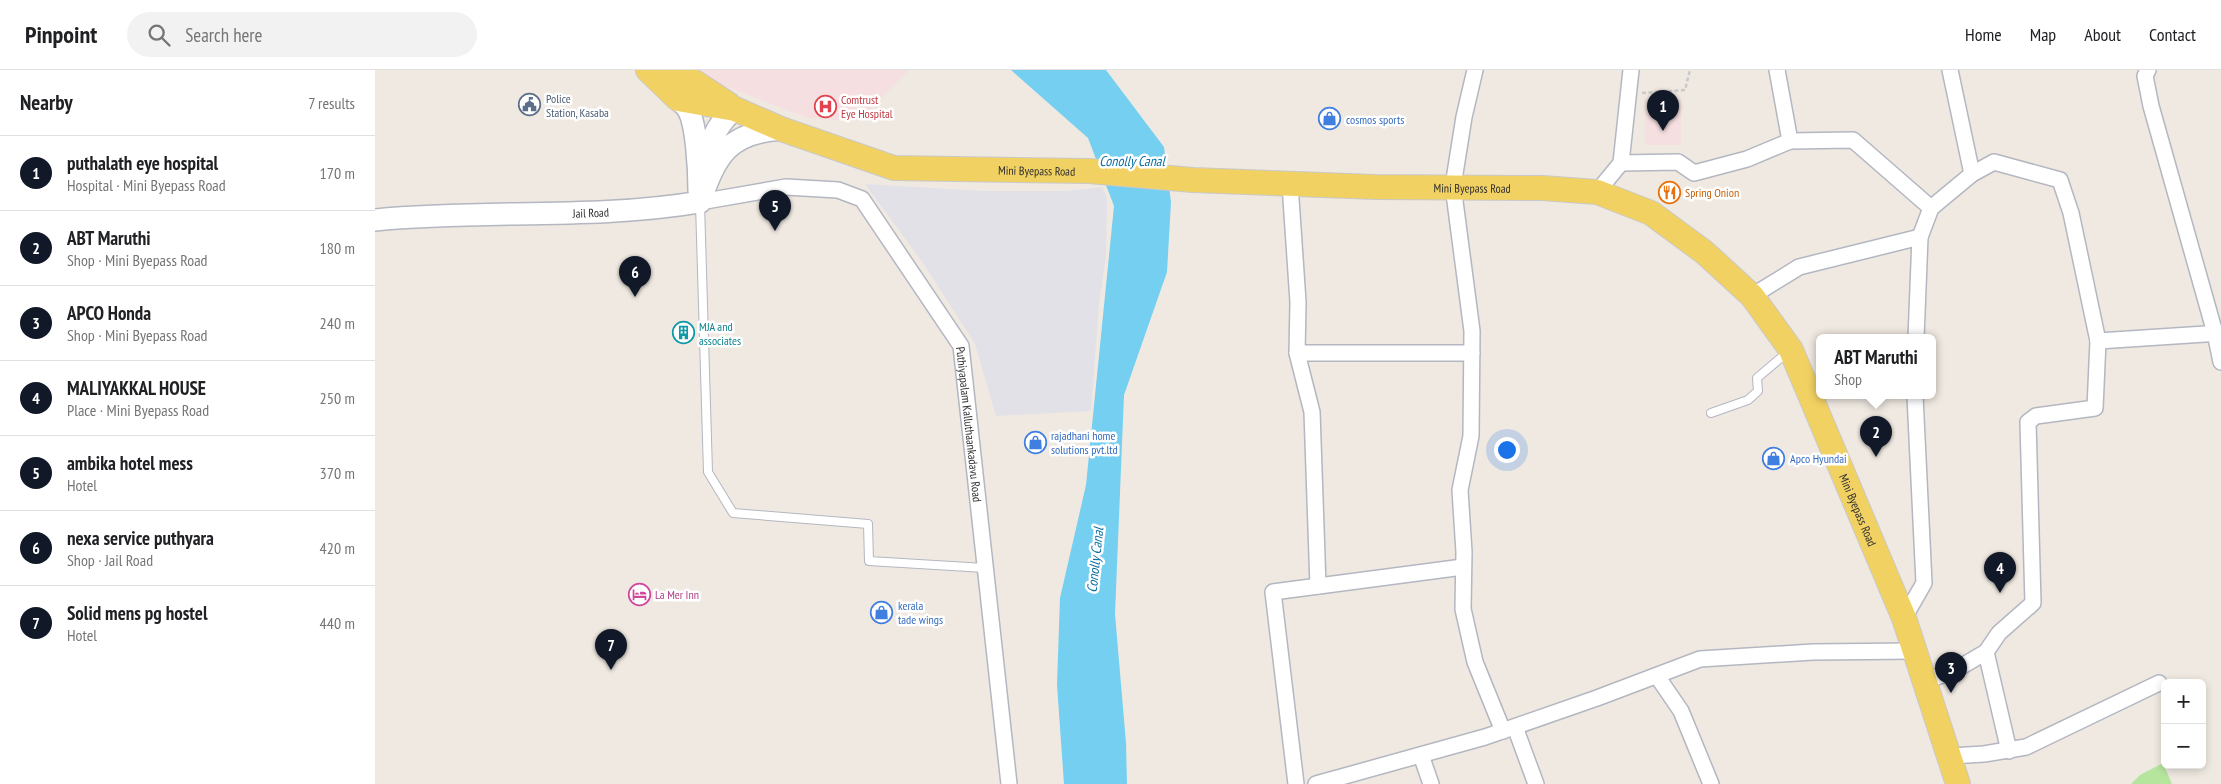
<!DOCTYPE html>
<html lang="en">
<head>
<meta charset="utf-8">
<style>
	:root { --surface:#fff; --page:#f2f2f2; --text:#202124; --muted:#757577; --line:#e0e0e0; --accent:#111827 }
	body { margin:0; font-family:"PT Sans Narrow",sans-serif; background:var(--page); color:var(--text) }
	.controls { position:absolute; right:15px; bottom:15px; display:grid; overflow:hidden; border-radius:8px; box-shadow:0 2px 8px #0003 }
	.controls button { width:45px; height:45px; display:grid; place-items:center; padding:0; border:0; border-bottom:1px solid var(--line); background:var(--surface); color:var(--text); font:25px sans-serif }
	.you { position:absolute; left:1131px; top:379px; width:18px; height:18px; margin:-12px; border:4px solid #fff; border-radius:50%; background:#1a73e8; box-shadow:0 0 0 8px #1a73e833 }
	.badge { display:grid; place-items:center; width:32px; height:32px; border-radius:50%; background:var(--accent); color:#fff; font-size:16px; font-weight:700 }
	.pin { position:absolute; translate:-50% -41px; filter:drop-shadow(0 1px 2px #0008) }
	.pin::after { content:''; position:absolute; top:26px; width:18px; height:15px; background:inherit; clip-path:polygon(0 0,100% 0,50% 100%) }
	.popup { position:absolute; left:1441px; top:264px; width:120px; height:65px; box-sizing:border-box; display:grid; place-content:center; border-radius:8px; background:var(--surface); filter:drop-shadow(0 1px 4px #0005); font-size:16px; white-space:nowrap; color:var(--muted) }
	.popup b { font-size:19px; color:var(--text) }
	.popup::after { content:''; position:absolute; left:50%; top:100%; margin-left:-10px; border:10px solid transparent; border-top-color:var(--surface) }
	.list { margin:0; padding:0; list-style:none }
	h2 { display:flex; justify-content:space-between; align-items:center; height:65px; margin:0; padding:0 20px; font-size:21px }
	h2 small { font-size:16px; font-weight:400; color:var(--muted) }
	.list li { display:grid; grid-template-columns:32px 1fr auto; gap:15px; align-items:center; box-sizing:border-box; height:75px; padding:0 20px; border-top:1px solid var(--line) }
	.list b { display:block; font-size:19px; white-space:nowrap }
	.list p { margin:0; font-size:16px; white-space:nowrap; color:var(--muted) }
	.list em { font-size:16px; font-style:normal; color:var(--muted) }
	.icon { flex:none; width:28px; height:28px; fill:none; stroke:currentColor; stroke-width:2; stroke-linecap:round; stroke-linejoin:round }
	.map { position:relative; flex:none; width:1846px; height:714px; overflow:hidden }
	header { display:flex; align-items:center; gap:30px; box-sizing:border-box; height:70px; padding:0 25px; background:var(--surface); border-bottom:1px solid var(--line) }
	header strong { font-size:24px }
	nav { display:flex; gap:28px; margin-inline-start:auto; font-size:18px }
	.search { width:350px; height:45px; background:var(--page); display:flex; align-items:center; gap:12px; box-sizing:border-box; padding:0 18px; border-radius:28px; color:var(--muted); font-size:19px }
	main { display:flex }
	aside { flex:1; background:var(--surface) }
	.map>svg:first-child { display:block }
</style>
</head>
<body>
<header>
<strong>Pinpoint</strong>
<div class="search"><svg class="icon" aria-label="search" viewBox="0 0 24 24"><circle cx="10" cy="10" r="6"/><path d="M15 15l6 6"/></svg>Search here</div>
<nav><a>Home</a><a>Map</a><a>About</a><a>Contact</a></nav>
</header>
<main>
<aside>
<h2>Nearby<small>7 results</small></h2>
<ul class="list">
<li><span class="badge">1</span><div><b>puthalath eye hospital</b><p>Hospital · Mini Byepass Road</p></div><em>170 m</em></li>
<li><span class="badge">2</span><div><b>ABT Maruthi</b><p>Shop · Mini Byepass Road</p></div><em>180 m</em></li>
<li><span class="badge">3</span><div><b>APCO Honda</b><p>Shop · Mini Byepass Road</p></div><em>240 m</em></li>
<li><span class="badge">4</span><div><b>MALIYAKKAL HOUSE</b><p>Place · Mini Byepass Road</p></div><em>250 m</em></li>
<li><span class="badge">5</span><div><b>ambika hotel mess</b><p>Hotel</p></div><em>370 m</em></li>
<li><span class="badge">6</span><div><b>nexa service puthyara</b><p>Shop · Jail Road</p></div><em>420 m</em></li>
<li><span class="badge">7</span><div><b>Solid mens pg hostel</b><p>Hotel</p></div><em>440 m</em></li>
</ul>
</aside>
<div class="map">
<svg width="1846" height="714" viewBox="0 0 1846 714">
	<rect width="100%" height="100%" fill="#efe9e1"/>
	<path fill="#e3e1e8" d="M490 114 608 121H689L727 117 732 127 731 187 724 233 716 341 621 346 600 274 548 193Z"/>
	<g fill="#f5dfe0">
		<path d="M320 0H534L484 51 433 48 324 6Z"/>
		<rect x="1270" y="29" width="36" height="46"/>
	</g>
	<path fill="#b6e59e" d="M1788 693 1797 714H1756L1765 705Z"/>
	<path fill="#75cff0" d="M636 0H731L789 77 796 132 792 202 749 325 740 544 751 673 752 714H689L682 615 685 528 711 415 739 136 713 68Z"/>
	<g fill="none" stroke-linecap="round" stroke-linejoin="round">
		<defs>
			<g id="lane">
				<path d="M325 134 333 402 358 443 493 454 494 491 610 498"/>
				<path d="M1336 343 1373 330 1383 321 1382 308 1414 281"/>
			</g>
			<g id="street">
				<path d="M1100 0 1089 47 1078 116 1097 261 1096 366 1085 420 1089 482 1088 539 1100 592 1128 661"/>
				<path d="M1402 0 1415 71"/>
				<path d="M1575 0 1597 104"/>
				<path d="M1773 0 1770 6 1776 36 1840 263 1846 292"/>
				<path d="M1246 93 1303 92 1319 103 1372 89 1415 71 1478 70 1556 138"/>
				<path d="M915 114 923 232 922 283 937 342 943 516"/>
				<path d="M1222 122 1246 93 1256 0"/>
				<path id="s1" d="M325 132 411 117 463 120 487 129 586 276 634 714"/>
				<path d="M1545 167 1556 138 1597 104 1619 92 1685 110 1696 143 1723 271 1846 263"/>
				<path d="M1377 226 1424 197 1545 167 1541 268"/>
				<path d="M922 283H1097"/>
				<path d="M1529 548 1549 513 1540 326"/>
				<path d="M1611 582 1634 681"/>
				<path d="M1282 606 1306 641 1336 714"/>
				<path d="M1549 611 1577 602 1611 582 1624 563 1658 533 1653 352 1661 346 1720 338 1723 271"/>
				<path d="M1140 657 1161 714"/>
				<path d="M1046 685 1056 714"/>
				<path d="M1576 686 1609 684 1651 677 1784 613"/>
				<path d="M921 714 898 522 1088 497"/>
				<path d="M941 714 1110 667 1222 628 1325 589 1438 582 1540 581"/>
			</g>
			<g id="secondary">
				<path d="M303 29C306 32 310 35 312 38 322 52 324 103 324 121"/>
				<path d="M329 102C334 75 339 56 360 39"/>
				<path d="M325 132C341 85 353 63 406 59"/>
				<path id="s2" d="M0 150C108 139 217 150 325 132"/>
			</g>
			<g id="primary">
				<path id="s3" d="M273 0 303 29 360 39 406 59 519 98 714 101 818 110 1000 117 1167 118 1222 122 1276 143 1329 182 1377 226 1416 280 1529 548 1583 714"/>
				<path d="M301 0 353 34"/>
			</g>
		</defs>
		<use href="#lane" stroke="#b4b7c1" stroke-width="10"/>
		<use href="#street" stroke="#b4b7c1" stroke-width="18"/>
		<use href="#secondary" stroke="#b4b7c1" stroke-width="24"/>
		<use href="#primary" stroke="#c9c9c9" stroke-width="26"/>
		<path stroke="#c9c9c9" stroke-width="2.5" stroke-dasharray="4 2.5" stroke-linecap="butt" d="M1267 23 1310 20 1315 0"/>
		<use href="#lane" stroke="#fff" stroke-width="8"/>
		<use href="#street" stroke="#fff" stroke-width="15"/>
		<use href="#secondary" stroke="#fff" stroke-width="21"/>
		<use href="#primary" stroke="#f2d163" stroke-width="24"/>
	</g>
	<defs>
		<symbol id="civic-ring" viewBox="-11 -11 22 22"><circle r="9.5" fill="#fff" stroke="#5c6f8a" stroke-width="1.5"/><path d="M-.6-6.5H3V-4.5H.6V-3L4-1V1h2V6H-6V1h2V-1L-.6-3ZM-1.2 2.5V6h2.4V2.5Z" fill="#5c6f8a"/></symbol>
		<symbol id="hospital-ring" viewBox="-11 -11 22 22"><circle r="9.5" fill="#fff" stroke="#e0444e" stroke-width="1.5"/><path d="M-5-5h3v3.5h4V-5h3V5h-3V1.5h-4V5h-3Z" fill="#e0444e"/></symbol>
		<symbol id="shop-ring" viewBox="-11 -11 22 22"><circle r="9.5" fill="#fff" stroke="#3f7fe0" stroke-width="1.5"/><path d="M-5-2.5h2.3a2.7 3.5 0 0 1 5.4 0H5L5.5 6h-11ZM-1.5-2.5h3a1.5 2.3 0 0 0-3 0Z" fill="#3f7fe0"/></symbol>
		<symbol id="restaurant-ring" viewBox="-11 -11 22 22"><circle r="9.5" fill="#fff" stroke="#e8710a" stroke-width="1.5"/><path d="M-5-6h1v4h1v-4h1v4h1v-4h1v5L-1.5 .5V6h-2V.5L-5-1ZM5-6V6H3V1.5H1.5Q1.5-4 5-6Z" fill="#e8710a"/></symbol>
		<symbol id="building-ring" viewBox="-11 -11 22 22"><circle r="9.5" fill="#fff" stroke="#0f9aa8" stroke-width="1.5"/><path d="M-4-6H4V6H1V3H-1V6H-4ZM-2.5-4.3h1.7v1.8h-1.7ZM.8-4.3h1.7v1.8H.8ZM-2.5-1h1.7V.8h-1.7ZM.8-1h1.7V.8H.8Z" fill="#0f9aa8"/></symbol>
		<symbol id="hotel-ring" viewBox="-11 -11 22 22"><circle r="9.5" fill="#fff" stroke="#d1479c" stroke-width="1.5"/><path d="M-6-4.5h1.5V1H6V5H4.5V3h-9V5H-6ZM-4 0a1.8 1.8 0 1 1 3.6 0ZM.5 0V-2.5h3Q6-2.5 6 0Z" fill="#d1479c"/></symbol>
	</defs>
	<g fill-rule="evenodd">
		<use href="#civic-ring" x="142" y="22" width="25" height="25"/>
		<use href="#hospital-ring" x="438" y="24" width="25" height="25"/>
		<use href="#shop-ring" x="942" y="36" width="25" height="25"/>
		<use href="#restaurant-ring" x="1282" y="110" width="25" height="25"/>
		<use href="#building-ring" x="296" y="250" width="25" height="25"/>
		<use href="#shop-ring" x="648" y="360" width="25" height="25"/>
		<use href="#shop-ring" x="1386" y="376" width="25" height="25"/>
		<use href="#hotel-ring" x="252" y="512" width="25" height="25"/>
		<use href="#shop-ring" x="494" y="530" width="25" height="25"/>
	</g>
	<g text-anchor="middle" dominant-baseline="central" stroke-width="5" stroke-linejoin="round" paint-order="stroke">
		<g font-size="12" fill="#4e5e75" stroke="#fff" text-anchor="start">
			<text x="171" y="28">Police<tspan x="171" dy="14">Station, Kasaba</tspan></text>
		</g>
		<g font-size="12" fill="#be3a42" stroke="#fff" text-anchor="start">
			<text x="466" y="29">Comtrust<tspan x="466" dy="14">Eye Hospital</tspan></text>
		</g>
		<g font-size="12" fill="#366cbe" stroke="#fff" text-anchor="start">
			<text x="971" y="49">cosmos sports</text>
			<text x="676" y="365">rajadhani home<tspan x="676" dy="14">solutions pvt.ltd</tspan></text>
			<text x="1415" y="388">Apco Hyundai</text>
			<text x="523" y="535">kerala<tspan x="523" dy="14">tade wings</tspan></text>
		</g>
		<g font-size="12" fill="#2e2e2e" stroke="#fff">
			<text stroke="none"><textPath href="#s3" startOffset="412">Mini Byepass Road</textPath></text>
			<text stroke="none"><textPath href="#s3" startOffset="848">Mini Byepass Road</textPath></text>
			<text stroke="none"><textPath href="#s2" startOffset="216">Jail Road</textPath></text>
			<text stroke="none"><textPath href="#s1" startOffset="421">Puthiyapalam Kalluthaankadavu Road</textPath></text>
			<text stroke="none"><textPath href="#s3" startOffset="1402">Mini Byepass Road</textPath></text>
		</g>
		<g font-size="12" fill="#c56008" stroke="#fff" text-anchor="start">
			<text x="1310" y="122">Spring Onion</text>
		</g>
		<g font-size="12" fill="#0d838f" stroke="#fff" text-anchor="start">
			<text x="324" y="256">MJA and<tspan x="324" dy="14">associates</tspan></text>
		</g>
		<g font-size="12" fill="#b23c85" stroke="#fff" text-anchor="start">
			<text x="280" y="524">La Mer Inn</text>
		</g>
		<g font-size="14" font-style="italic" fill="#0d6fa3" stroke="#fff">
			<text x="757" y="91">Conolly Canal</text>
			<text transform="translate(720 490) rotate(-84)">Conolly Canal</text>
		</g>
	</g>
</svg>
<div class="controls">
<button>+</button>
<button>−</button>
</div>
<div class="you"></div>
<div class="pin badge" style="left:1288px;top:61px">1</div>
<div class="pin badge" style="left:1501px;top:387px">2</div>
<div class="popup"><b>ABT Maruthi</b>Shop</div>
<div class="pin badge" style="left:1576px;top:623px">3</div>
<div class="pin badge" style="left:1625px;top:523px">4</div>
<div class="pin badge" style="left:400px;top:161px">5</div>
<div class="pin badge" style="left:260px;top:227px">6</div>
<div class="pin badge" style="left:236px;top:600px">7</div>
</div>
</main>
</body>
</html>
